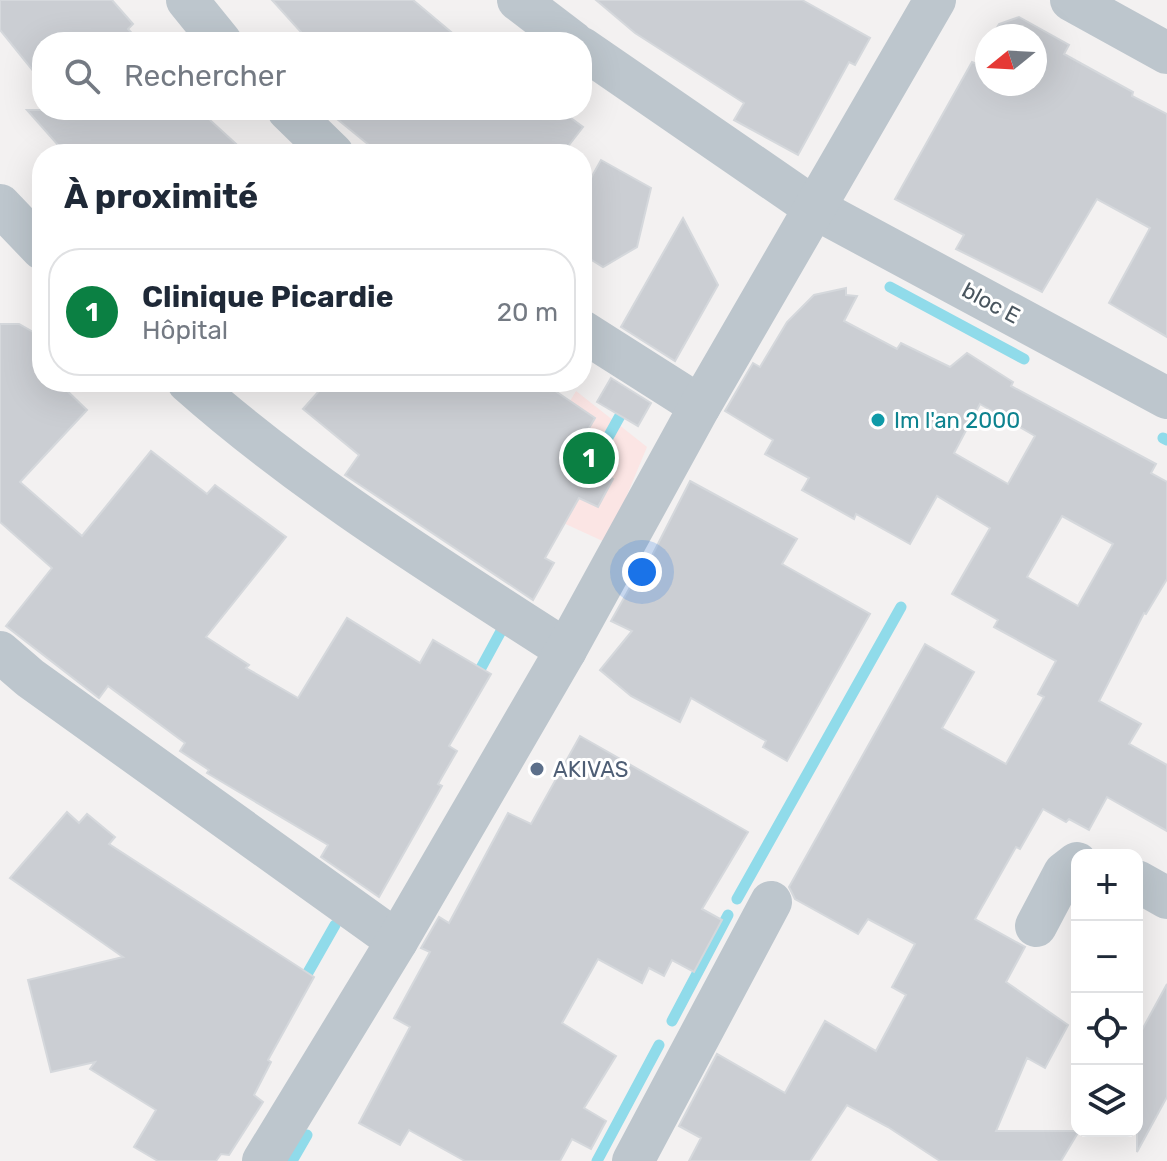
<!DOCTYPE html>
<html lang="fr">
<head>
<meta charset="utf-8">
<style>
	:root { --surface:#fff; --page:#f6f6f7; --text:#1f2937; --muted:#747a83; --line:#e0e1e3; --accent:#0b8043 }
	body { margin:0; font-family:Rubik,sans-serif; background:var(--page); color:var(--text) }
	.controls { position:absolute; right:24px; bottom:24px; display:grid; overflow:hidden; border-radius:16px; box-shadow:0 8px 32px #0002 }
	.controls button { width:72px; height:72px; display:grid; place-items:center; padding:0; border:0; border-bottom:2px solid var(--line); background:var(--surface); color:var(--text); font:40px sans-serif }
	.compass { position:absolute; left:975px; top:24px; width:72px; height:72px; border-radius:50%; background:var(--surface); box-shadow:0 8px 32px #0002; rotate:252deg }
	.you { position:absolute; left:642px; top:572px; width:28px; height:28px; margin:-20px; border:6px solid #fff; border-radius:50%; background:#1a73e8; box-shadow:0 0 0 12px #1a73e833 }
	.badge { display:grid; place-items:center; width:52px; height:52px; border-radius:50%; background:var(--accent); color:#fff; font-size:26px; font-weight:700 }
	.pin { position:absolute; translate:-50% -50%; border:4px solid #fff; box-shadow:0 2px 8px #0006 }
	.list { margin:0; padding:0; list-style:none }
	h2 { display:flex; justify-content:space-between; align-items:center; height:104px; margin:0; padding:0 32px; font-size:34px }
	h2 small { font-size:26px; font-weight:400; color:var(--muted) }
	.list li { display:grid; grid-template-columns:52px 1fr auto; gap:24px; align-items:center; box-sizing:border-box; height:128px; margin:0 16px 16px; padding:0 16px; border:2px solid var(--line); border-radius:32px }
	.list b { display:block; font-size:30px; white-space:nowrap }
	.list p { margin:0; font-size:26px; white-space:nowrap; color:var(--muted) }
	.list em { font-size:26px; font-style:normal; color:var(--muted) }
	.icon { flex:none; width:44px; height:44px; fill:none; stroke:currentColor; stroke-width:2; stroke-linecap:round; stroke-linejoin:round }
	.map { position:relative; flex:none; width:1167px; height:1161px; overflow:hidden }
	.search { position:absolute; background:var(--surface); box-shadow:0 8px 32px #0002; left:32px; top:32px; width:560px; height:88px; display:flex; align-items:center; gap:20px; box-sizing:border-box; padding:0 28px; border-radius:32px; color:var(--muted); font-size:30px }
	.panel { position:absolute; background:var(--surface); box-shadow:0 8px 32px #0002; left:32px; top:144px; width:560px; height:248px; border-radius:32px }
	.map>svg:first-child { display:block }
</style>
</head>
<body>
<div class="map">
<svg width="1167" height="1161" viewBox="0 0 1167 1161">
	<rect width="100%" height="100%" fill="#f3f1f1"/>
	<path fill="#fbe5e4" d="M576 391 647 447 607 543 548 516 529 469Z"/>
	<g fill="none" stroke-linecap="round" stroke-linejoin="round">
		<g stroke="#90dbea" stroke-width="11">
			<path d="M890 287 1024 359"/>
			<path d="M1163 438 1167 440"/>
			<path d="M591 468 626 405"/>
			<path d="M475 679 507 620"/>
			<path d="M737 899 901 607"/>
			<path d="M302 983 335 925"/>
			<path d="M672 1021 728 915"/>
			<path d="M292 1161 307 1135"/>
			<path d="M597 1161 659 1045"/>
		</g>
	</g>
	<g fill="#cbced3" stroke="#d5d8dc" stroke-width="2" fill-rule="evenodd">
		<path d="M0 0H112L133 24 128 29 140 42H42V82L0 30Z"/>
		<path d="M272 0H413L463 42H310Z"/>
		<path d="M596 0H802L870 38 855 65 849 62 798 155 734 120 744 103 635 33Z"/>
		<path d="M1019 17 1069 45 1064 54 1133 92 1132 96 1167 114V337L1109 303 1150 228 1097 199 1042 292 956 249 964 235 895 199 972 62 977 64 987 45V84H1035V36H992L999 24Z"/>
		<path d="M27 110H199L247 154H66Z"/>
		<path d="M326 110H560L583 127 562 154H380Z"/>
		<path d="M601 160 651 188 637 247 603 267 582 254V194Z"/>
		<path d="M683 218 718 285 675 361 621 327Z"/>
		<path d="M846 288V295L857 296 844 321 897 349 901 343 950 367 967 353 1013 382 1011 386 1156 464 1151 473 1167 482V579L1146 614 1144 613 1099 701 1141 724 1129 744 1167 765V831L1107 797 1089 830 1069 819 1066 822 1043 809 1020 849 1016 847 975 919 1025 947 1006 982 1068 1025 1045 1068 1027 1058 996 1131H1079L1061 1161H940L888 1127 847 1105 810 1161H689L701 1138 679 1126 717 1054 785 1093 825 1021 876 1051 906 995 892 987 915 944 868 919 858 934 795 899 789 887 925 644 974 672 942 728 1006 764 1044 697 1038 694 1056 661 994 627 998 620 952 594 990 528 937 496 910 544 856 514 854 519 802 490 809 478 765 454 773 440 725 411 753 363 760 367 787 322 814 295ZM980 404 1035 436 1008 484 954 453ZM1062 516 1113 544 1078 606 1027 577Z"/>
		<path d="M0 324H19L42 337V382H58L87 410 20 482 82 536 151 451 207 494 215 485 286 537 206 637 249 665 246 668 298 698 347 618 420 663 433 640 491 674 449 746 457 751 438 784 442 786 379 897 321 857 328 845 207 773 209 770 180 751 185 743 108 686 99 698 6 626 52 568 0 522Z"/>
		<path d="M611 378 651 403 638 426 597 402Z"/>
		<path d="M327 382H542L595 418 572 457 613 479 598 507 579 498 545 558 554 563 533 600 345 475 359 455 303 409Z"/>
		<path d="M690 481 797 539 782 564 870 614 787 761 763 747 766 741 691 698 680 722 631 696 600 670 632 631 611 621 633 582 637 585Z"/>
		<path d="M580 736 748 832 702 909 722 920 694 972 672 960 664 976 649 968 642 983 598 959 562 1023 616 1056 584 1108 606 1121 591 1149 572 1139 560 1161H465L409 1130 400 1145 359 1123 410 1027 394 1018 430 952 421 948 439 917 449 923 508 813 531 824Z"/>
		<path d="M67 812 79 823 87 814 115 837 109 844 314 977 268 1060 271 1062 254 1095 263 1102 229 1155 221 1154 216 1161H158L134 1147 156 1110 90 1069 95 1062 51 1072 28 980 123 957 10 878Z"/>
		<path d="M1167 984V1097L1137 1152V1039Z"/>
	</g>
	<g fill="none" stroke-linecap="round" stroke-linejoin="round">
		<g stroke="#bdc6cd" stroke-width="42">
			<path d="M187 0 221 42"/>
			<path d="M518 0 573 42"/>
			<path d="M1071 0 1167 53"/>
			<path d="M582 48 816 209 1167 398"/>
			<path d="M288 110 333 154"/>
			<path d="M0 205 42 249"/>
			<path d="M582 331 700 406"/>
			<path d="M188 382C304 485 436 566 566 650"/>
			<path d="M0 652 30 678 397 941"/>
			<path d="M1137 881 1167 898"/>
			<path d="M1036 926 1064 873 1077 863"/>
			<path d="M263 1161 397 941 566 650 700 406 935 0"/>
			<path d="M633 1161 771 902"/>
		</g>
	</g>
	<circle fill="#0f9aa8" stroke="#fff" stroke-width="3" cx="878" cy="420" r="8"/>
	<circle fill="#5c6f8a" stroke="#fff" stroke-width="3" cx="537" cy="769" r="8"/>
	<g text-anchor="middle" dominant-baseline="central" stroke-width="6" stroke-linejoin="round" paint-order="stroke">
		<g font-size="22" fill="#49555e" stroke="#fff">
			<text transform="translate(991 303) rotate(28)">bloc E</text>
		</g>
		<g font-size="22" fill="#0d838f" stroke="#fff" text-anchor="start">
			<text x="894" y="420">Im l'an 2000</text>
		</g>
		<g font-size="22" fill="#4e5e75" stroke="#fff" text-anchor="start">
			<text x="553" y="769">AKIVAS</text>
		</g>
	</g>
</svg>
<div class="controls">
<button>+</button>
<button>−</button>
<button><svg class="icon" aria-label="locate" viewBox="0 0 24 24"><circle cx="12" cy="12" r="6"/><path d="M12 2v4M12 18v4M2 12h4M18 12h4"/></svg></button>
<button><svg class="icon" aria-label="layers" viewBox="0 0 24 24"><path d="M12 4l9 5-9 5-9-5zM3 14l9 5 9-5"/></svg></button>
</div>
<svg class="compass" viewBox="-18 -18 36 36"><path d="M0-13l5 13h-10z" fill="#e53935"/><path d="M0 13l5-13h-10z" fill="#747a83"/></svg>
<div class="you"></div>
<div class="pin badge" style="left:589px;top:458px">1</div>
<div class="search"><svg class="icon" aria-label="search" viewBox="0 0 24 24"><circle cx="10" cy="10" r="6"/><path d="M15 15l6 6"/></svg>Rechercher</div>
<section class="panel">
<h2>À proximité<small></small></h2>
<ul class="list">
<li><span class="badge">1</span><div><b>Clinique Picardie</b><p>Hôpital</p></div><em>20 m</em></li>
</ul>
</section>
</div>
</body>
</html>
